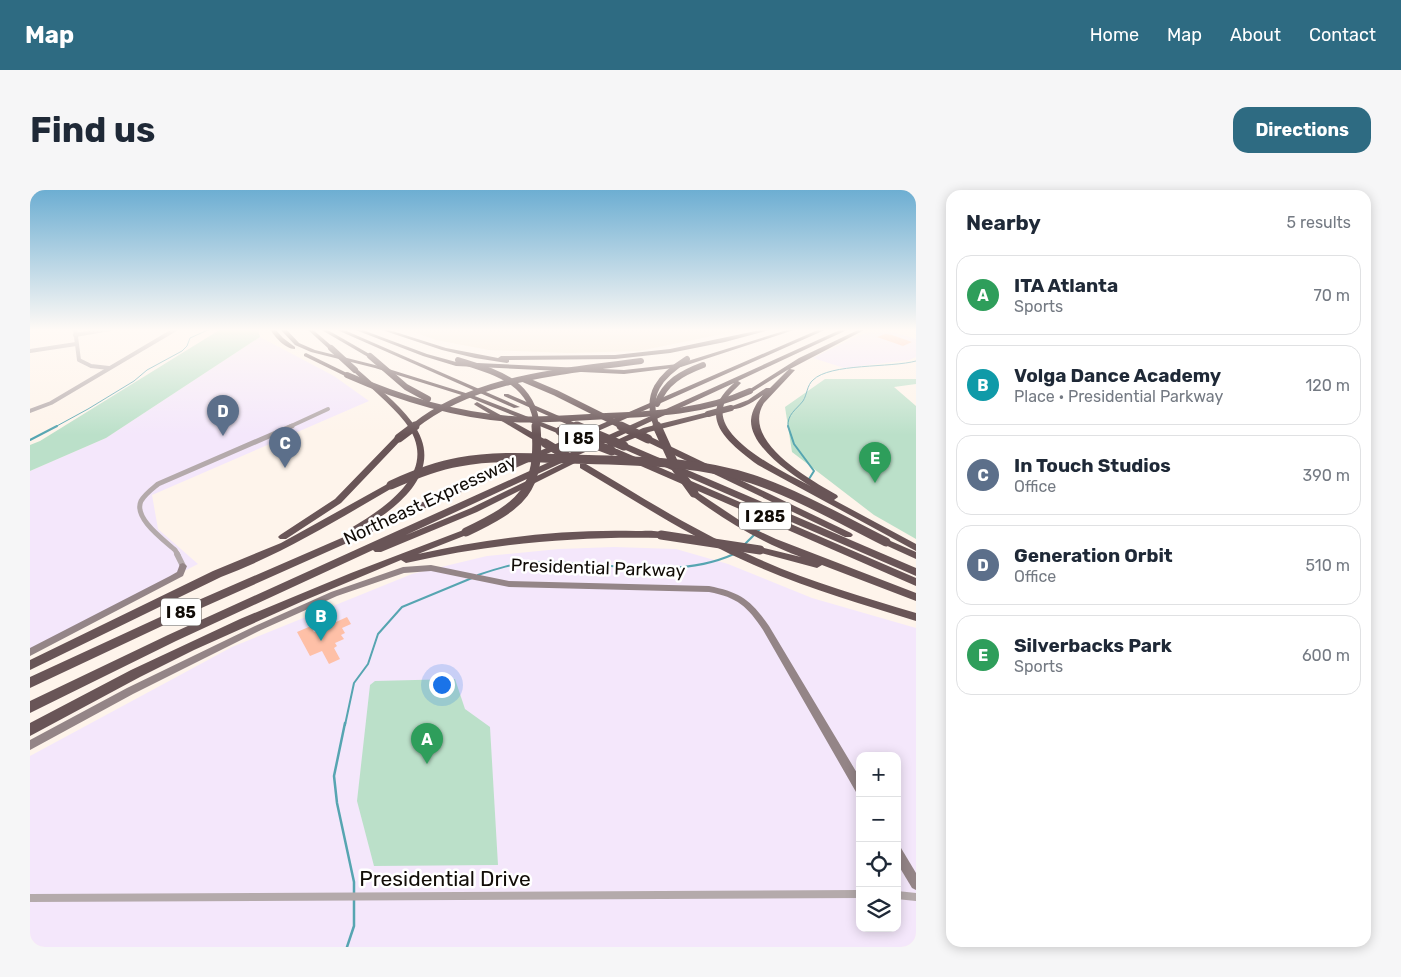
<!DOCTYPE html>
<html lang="en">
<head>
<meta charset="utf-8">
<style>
	:root { --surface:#fff; --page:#f6f6f7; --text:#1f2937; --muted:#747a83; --line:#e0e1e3; --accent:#2e6b82 }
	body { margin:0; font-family:Rubik,sans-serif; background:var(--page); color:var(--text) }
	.controls { position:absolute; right:15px; bottom:15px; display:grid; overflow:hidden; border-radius:10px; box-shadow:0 2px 12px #0003 }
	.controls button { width:45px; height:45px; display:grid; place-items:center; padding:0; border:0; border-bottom:1px solid var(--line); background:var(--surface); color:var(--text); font:25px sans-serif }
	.you { position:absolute; left:411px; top:494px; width:18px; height:18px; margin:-12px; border:4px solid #fff; border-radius:50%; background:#1a73e8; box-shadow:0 0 0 8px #1a73e833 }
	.badge { display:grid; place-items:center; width:32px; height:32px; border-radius:50%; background:var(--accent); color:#fff; font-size:16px; font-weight:700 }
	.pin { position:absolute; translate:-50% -41px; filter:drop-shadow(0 1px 2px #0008) }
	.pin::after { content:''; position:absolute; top:26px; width:18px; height:15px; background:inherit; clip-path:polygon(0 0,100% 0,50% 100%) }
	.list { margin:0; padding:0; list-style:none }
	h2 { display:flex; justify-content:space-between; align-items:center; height:65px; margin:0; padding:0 20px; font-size:21px }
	h2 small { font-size:16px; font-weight:400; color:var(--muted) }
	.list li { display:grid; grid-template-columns:32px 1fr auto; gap:15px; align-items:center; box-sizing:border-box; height:80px; margin:0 10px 10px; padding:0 10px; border:1px solid var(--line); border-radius:15px }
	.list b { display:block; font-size:19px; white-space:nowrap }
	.list p { margin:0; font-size:16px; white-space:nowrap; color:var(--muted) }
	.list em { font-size:16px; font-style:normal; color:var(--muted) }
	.icon { flex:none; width:28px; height:28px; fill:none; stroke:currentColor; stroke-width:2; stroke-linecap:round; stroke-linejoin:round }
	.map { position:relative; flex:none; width:886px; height:757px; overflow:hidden; border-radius:15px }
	header { display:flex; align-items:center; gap:30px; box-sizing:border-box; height:70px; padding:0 25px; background:var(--accent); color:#fff }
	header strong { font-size:24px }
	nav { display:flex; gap:28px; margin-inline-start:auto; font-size:18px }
	.intro { display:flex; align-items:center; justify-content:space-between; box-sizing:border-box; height:120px; padding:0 30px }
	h1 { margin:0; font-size:35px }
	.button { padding:12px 22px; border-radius:15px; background:var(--accent); color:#fff; font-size:18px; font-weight:700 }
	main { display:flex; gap:30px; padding:0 30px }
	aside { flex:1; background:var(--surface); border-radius:15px; box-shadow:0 2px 12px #0003 }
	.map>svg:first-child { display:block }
</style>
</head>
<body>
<header>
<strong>Map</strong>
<nav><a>Home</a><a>Map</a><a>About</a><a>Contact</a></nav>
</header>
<div class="intro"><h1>Find us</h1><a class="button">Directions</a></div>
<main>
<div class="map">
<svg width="886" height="757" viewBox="0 0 886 757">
	<rect width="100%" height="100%" fill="#fef4eb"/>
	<g fill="#f4e7fb" fill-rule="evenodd">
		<path d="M848 139H854L886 149V167L879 170 814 178 783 168 827 146Z"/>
		<path d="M230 147 304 186 339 211 122 305 128 339 168 374 0 459V281L76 248Z"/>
		<path d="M584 357 646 359 698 374 782 408 886 438V757H0V566L202 457 382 384 457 366 529 359ZM830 566H867V738H830Z"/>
	</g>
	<path fill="#f7ead6" d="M375 139H717L609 161 539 163 459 160 406 150Z"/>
	<g fill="#bbe0c9">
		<path d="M191 139H228L230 147 76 248 0 281V255L10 251Z"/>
		<path d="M795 189H886V194L864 197 886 216V349L844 325 762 262 755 217Z"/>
		<path d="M425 489 435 519 460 537 468 675 344 676 327 611 340 495 345 491Z"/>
	</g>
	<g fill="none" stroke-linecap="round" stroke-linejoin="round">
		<g stroke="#56a5b1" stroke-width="1">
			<path d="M25 237 58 219 104 191 117 180 152 161 157 156 160 148 180 139"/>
			<path d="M758 237C757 224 766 220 773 211 777 205 777 195 783 190 800 173 861 178 886 171"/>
		</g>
		<g stroke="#56a5b1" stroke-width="2">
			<path d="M758 236 764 254 784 281 779 289"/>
			<path d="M0 250 27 236"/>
			<path d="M714 355 737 332"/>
			<path d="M448 385C466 379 484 373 504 372 569 370 642 392 704 364"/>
			<path d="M315 535 324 493 338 474 348 444 372 417 442 388"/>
		</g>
		<g stroke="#56a5b1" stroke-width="2.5">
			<path d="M315 533 304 586 307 613 324 692V705"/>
			<path d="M317 757 324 736V709"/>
		</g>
	</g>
	<g fill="#fec0a7">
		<path d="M855 144 862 145 882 152 873 156 847 147Z"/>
		<path d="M317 427 321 434 312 438 315 443 311 445 314 449 305 453 307 456 304 458 310 469 299 474 292 461 280 466 267 442 281 436 284 442Z"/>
	</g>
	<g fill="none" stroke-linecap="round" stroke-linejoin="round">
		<g stroke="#b4aaab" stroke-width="4">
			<path d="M45 139 49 170 61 176 79 178"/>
			<path d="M45 145 80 139"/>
			<path d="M0 161 46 154"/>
			<path d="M0 221 21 213 146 139"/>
			<path d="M259 237 298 219"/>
		</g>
		<path stroke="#b4aaab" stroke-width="5" d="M148 365 145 360C134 350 103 328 111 311 115 304 122 299 128 294L262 236"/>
		<path stroke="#b4aaab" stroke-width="6" d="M147 364 153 376"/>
		<g stroke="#b4aaab" stroke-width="8">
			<path d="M867 705 886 707"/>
			<path d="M0 708 830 704"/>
		</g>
		<g fill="#948587" fill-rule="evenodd">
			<path d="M153 373 157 376 153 386 0 466V458L140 386 147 382 150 374Z"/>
			<path d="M401 375 479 391 679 396C710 402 721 410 739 436L830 588V603L826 602 733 440C718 417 707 407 679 402L479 397 401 381 374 383 307 406 231 440 103 504 0 560V550L97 498 225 436 301 402 373 377Z"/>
			<path d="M867 656 871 658 886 683V700L882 698 867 673Z"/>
		</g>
		<g fill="#695557" fill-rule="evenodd">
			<path d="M240 139H245L253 148 265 157V159C255 159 244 146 240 139Z"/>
			<path d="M250 139H256L269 153 285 160 349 176 442 205 534 241 530 243H527L438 207 345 178 281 162 265 155Z"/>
			<path d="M277 139H282L303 157V159H299Z"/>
			<path d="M290 139H296L343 166 338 167Z"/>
			<path d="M305 139H312L490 217 484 218Z"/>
			<path d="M323 139H330L397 164 426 172 594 180 648 174 760 139H767L651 177 594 184 426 176 393 166Z"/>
			<path d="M349 139H356L416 158 468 168 471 166 585 165 640 159 735 139H743L695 152 640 163 585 169 479 170V172L477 173 445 168 412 160Z"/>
			<path d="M790 139H797L149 428 0 498V487L141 422 323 343 319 340 321 338C358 316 412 280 375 232 360 213 340 198 323 181V179H327C346 196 367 212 382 232 416 278 373 314 335 337Z"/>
			<path d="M812 139H819L708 191 711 193C705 200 697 205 694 214 681 249 758 284 782 297 762 285 720 257 721 230 722 220 727 212 733 205 725 211 707 223 697 218L718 210 736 198H740L759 179 722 202 717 201 769 168 830 139H836L760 179 765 180 734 213C710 251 781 290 807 305L808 307 804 310 886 354V361L728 275C697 252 665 227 704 193L376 345 441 318 548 266H554L555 268 447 322 351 362H345L343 360 146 451 0 523V511L138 445Z"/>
			<path d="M276 163 319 184 320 185 315 186 274 166V164Z"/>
			<path d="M474 204H478L550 235 549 237H543L474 206Z"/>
			<path d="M447 212 518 251 519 253 518 255H512L445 215 444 214Z"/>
			<path d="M678 222 682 224 681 226 619 242 583 257H577L576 255 613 238Z"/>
			<path d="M366 246H369L373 248 311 313 256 349H250L248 347 250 345 305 309Z"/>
			<path d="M615 247H621L821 343 823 345 821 347H815L615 251Z"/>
			<path d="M591 254H597L886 378V386L591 258Z"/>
			<path d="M581 259H587L886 388V396L581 263Z"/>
			<path d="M550 274H556C610 306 663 340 720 365 773 390 830 406 886 423V431C828 413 769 396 713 370 656 344 604 310 550 278Z"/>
			<path d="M361 292 364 293V297C307 330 252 364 191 387L0 480V470L183 381 251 353Z"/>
			<path d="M664 300 718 336 746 349 886 403V411L792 375 787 378 727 362 725 360 730 357 771 367C731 352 695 331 661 305L660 303Z"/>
			<path d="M436 339 441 342 439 344 388 364C459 348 533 339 606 341 615 341 630 339 636 345L631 348C544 346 461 354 376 373L371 370 273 411 164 460 110 487 0 546V533L101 480 210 429 321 383Z"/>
			<path d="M856 349 886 362V369L853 354 851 352 853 350Z"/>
		</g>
		<g stroke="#695557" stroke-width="6">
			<path d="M301 158 325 180"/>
			<path d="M340 166 376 197 398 209"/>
			<path d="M428 170C465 182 503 191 507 237"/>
			<path d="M317 185C369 208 424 225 481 229 512 231 544 228 576 226 626 224 674 222 720 201"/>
			<path d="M493 189 526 203 594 237"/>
			<path d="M627 214C635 192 652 183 673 175"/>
			<path d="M678 224 701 218"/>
			<path d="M546 235 550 237"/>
			<path d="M383 237C447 186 533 182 611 171"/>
			<path d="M627 237C614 204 630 186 657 169"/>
		</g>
		<g stroke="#695557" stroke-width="9">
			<path d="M547 236 594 256"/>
			<path d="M591 236 618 249"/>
			<path d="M627 236 646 278 664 303"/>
			<path d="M530 241 582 261"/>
			<path d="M369 248 385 236"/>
			<path d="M515 253 540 268"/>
			<path d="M361 295C383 285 405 276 429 272 466 265 505 268 542 269 603 271 665 270 722 289 769 305 812 330 856 352"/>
			<path d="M436 342C492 315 511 301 506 236"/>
			<path d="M631 345 730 360"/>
		</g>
	</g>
	<linearGradient id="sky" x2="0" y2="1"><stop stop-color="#6daed2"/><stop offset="0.57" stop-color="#fffaf6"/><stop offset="1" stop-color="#fffaf6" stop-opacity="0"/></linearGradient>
	<rect width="886" height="245" fill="url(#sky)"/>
	<g text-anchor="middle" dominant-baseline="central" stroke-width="5" stroke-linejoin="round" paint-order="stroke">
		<g fill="#fff" stroke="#585551" stroke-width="1">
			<rect x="529" y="234.5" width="40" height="27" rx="4"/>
			<rect x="709" y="312.5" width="52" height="27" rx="4"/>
			<rect x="131" y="408.5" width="40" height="27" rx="4"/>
		</g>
		<g font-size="16" font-weight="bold" fill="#110c07">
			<text x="549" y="248">I 85</text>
			<text x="735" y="326">I 285</text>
			<text x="151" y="422">I 85</text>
		</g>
		<g font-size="18" fill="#110c07" stroke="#fff">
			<text transform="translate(400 310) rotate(-25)">Northeast Expressway</text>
			<text transform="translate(568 378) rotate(2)">Presidential Parkway</text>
		</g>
		<g font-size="21" fill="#110c07" stroke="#fff">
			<text x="415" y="688">Presidential Drive</text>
		</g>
	</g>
</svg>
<div class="controls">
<button>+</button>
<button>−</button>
<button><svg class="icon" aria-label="locate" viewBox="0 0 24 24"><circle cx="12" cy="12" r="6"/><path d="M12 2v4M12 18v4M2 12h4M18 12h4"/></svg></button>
<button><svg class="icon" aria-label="layers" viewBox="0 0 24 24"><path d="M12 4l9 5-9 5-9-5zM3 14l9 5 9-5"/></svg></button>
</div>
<div class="you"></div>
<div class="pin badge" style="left:397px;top:574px;background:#2e9e5b">A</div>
<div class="pin badge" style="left:291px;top:451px;background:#0f9aa8">B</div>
<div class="pin badge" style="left:255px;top:278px;background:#5c6f8a">C</div>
<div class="pin badge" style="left:193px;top:246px;background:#5c6f8a">D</div>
<div class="pin badge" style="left:845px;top:293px;background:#2e9e5b">E</div>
</div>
<aside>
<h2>Nearby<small>5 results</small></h2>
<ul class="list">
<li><span class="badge" style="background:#2e9e5b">A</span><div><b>ITA Atlanta</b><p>Sports</p></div><em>70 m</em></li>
<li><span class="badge" style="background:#0f9aa8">B</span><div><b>Volga Dance Academy</b><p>Place · Presidential Parkway</p></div><em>120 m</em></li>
<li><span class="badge" style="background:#5c6f8a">C</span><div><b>In Touch Studios</b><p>Office</p></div><em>390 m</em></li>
<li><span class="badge" style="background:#5c6f8a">D</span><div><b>Generation Orbit</b><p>Office</p></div><em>510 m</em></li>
<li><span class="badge" style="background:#2e9e5b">E</span><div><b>Silverbacks Park</b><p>Sports</p></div><em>600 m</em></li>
</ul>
</aside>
</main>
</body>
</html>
